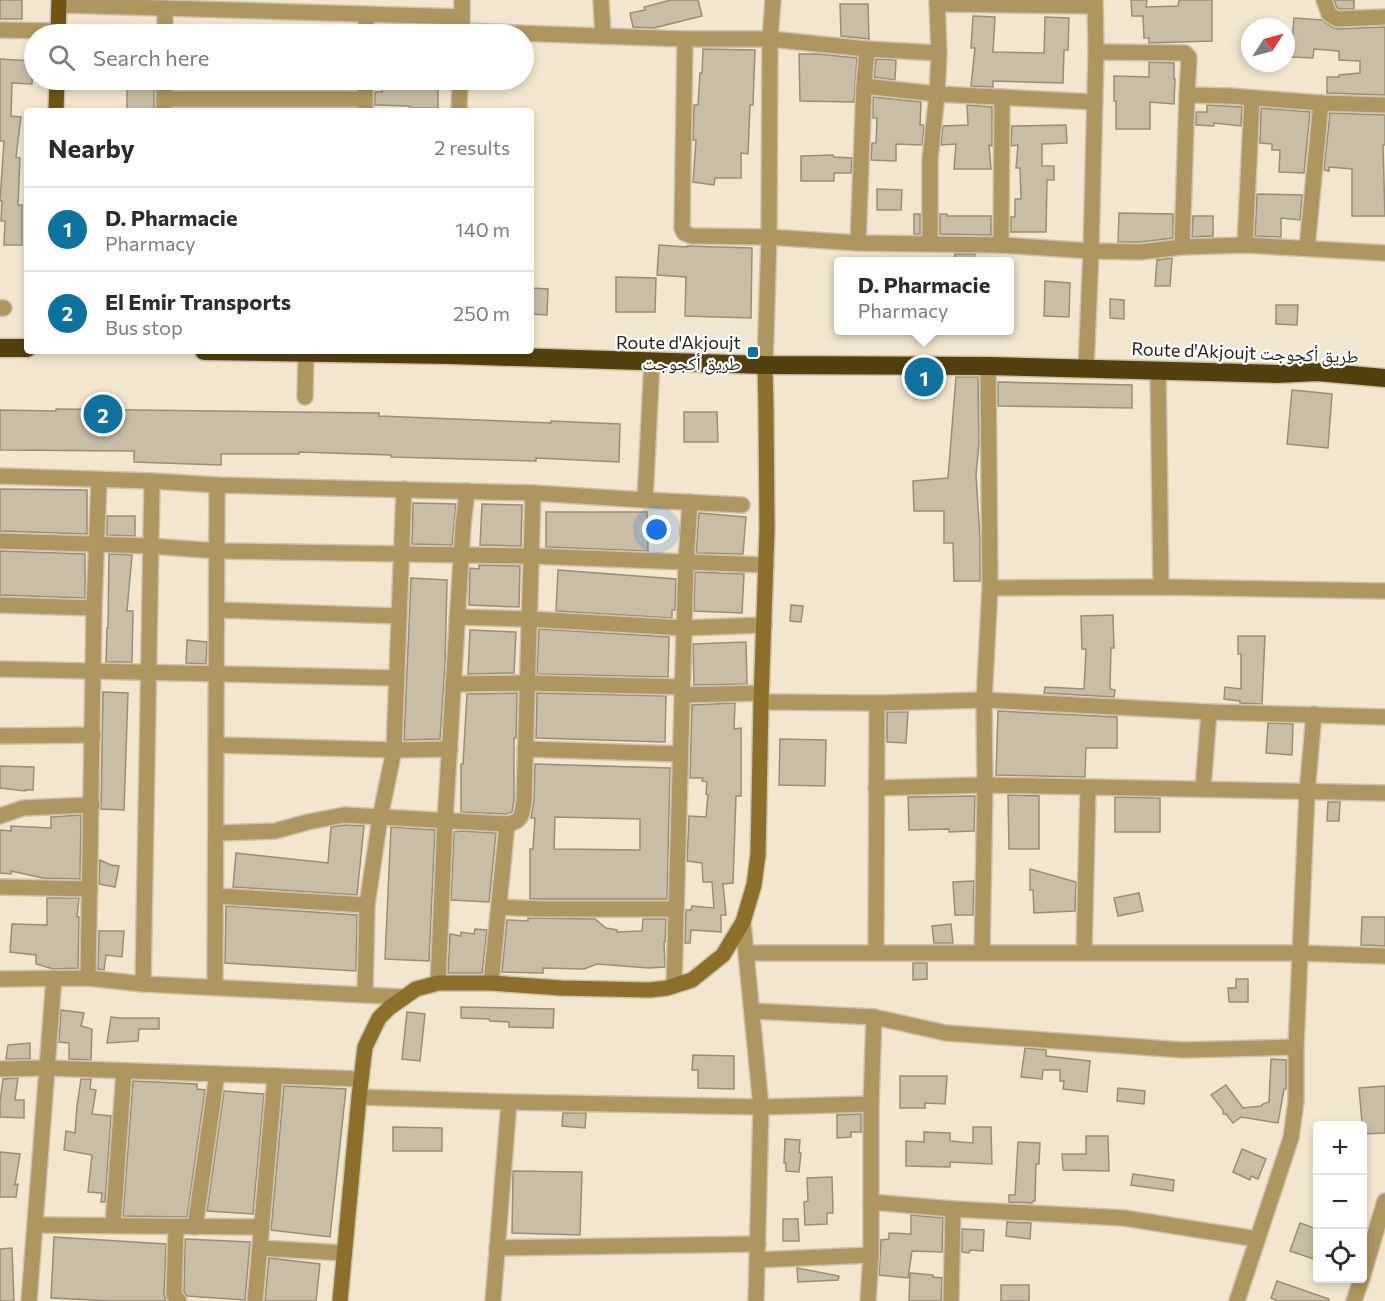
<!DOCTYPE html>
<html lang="en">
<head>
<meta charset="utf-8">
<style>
	:root { --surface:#fff; --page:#f2f2f3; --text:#2b2b33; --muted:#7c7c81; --line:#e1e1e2; --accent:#0e729f }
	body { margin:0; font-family:Commissioner,"Noto Naskh Arabic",sans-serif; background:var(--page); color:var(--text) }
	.controls { position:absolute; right:18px; bottom:18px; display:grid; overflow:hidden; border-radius:6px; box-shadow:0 3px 9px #0003 }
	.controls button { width:54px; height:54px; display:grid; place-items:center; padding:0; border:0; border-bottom:2px solid var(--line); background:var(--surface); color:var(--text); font:30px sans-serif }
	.compass { position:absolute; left:1241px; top:18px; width:54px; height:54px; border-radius:50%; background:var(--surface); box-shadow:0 3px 9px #0003; rotate:54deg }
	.you { position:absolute; left:657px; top:530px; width:21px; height:21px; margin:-15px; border:4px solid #fff; border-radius:50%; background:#1a73e8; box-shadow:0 0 0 9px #1a73e833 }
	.badge { display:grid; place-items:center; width:39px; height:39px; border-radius:50%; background:var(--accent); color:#fff; font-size:20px; font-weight:700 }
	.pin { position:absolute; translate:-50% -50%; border:3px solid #fff; box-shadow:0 2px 6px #0006 }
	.popup { position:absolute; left:834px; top:257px; width:180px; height:78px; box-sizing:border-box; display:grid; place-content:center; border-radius:6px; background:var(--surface); filter:drop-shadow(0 2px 4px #0005); font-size:20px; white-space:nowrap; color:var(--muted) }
	.popup b { font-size:22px; color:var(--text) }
	.popup::after { content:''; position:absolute; left:50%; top:100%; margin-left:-12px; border:12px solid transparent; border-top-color:var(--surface) }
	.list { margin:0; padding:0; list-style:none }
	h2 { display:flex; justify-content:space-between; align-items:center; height:78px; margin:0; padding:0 24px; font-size:26px }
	h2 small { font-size:20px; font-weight:400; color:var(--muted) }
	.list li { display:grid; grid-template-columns:39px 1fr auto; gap:18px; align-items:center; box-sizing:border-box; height:84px; padding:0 24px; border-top:2px solid var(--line) }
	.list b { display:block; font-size:22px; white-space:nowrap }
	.list p { margin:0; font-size:20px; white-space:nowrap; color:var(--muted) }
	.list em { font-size:20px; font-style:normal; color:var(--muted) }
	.icon { flex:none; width:33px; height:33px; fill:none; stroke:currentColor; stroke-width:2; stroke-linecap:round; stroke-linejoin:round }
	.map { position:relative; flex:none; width:1385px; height:1301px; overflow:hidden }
	.search { position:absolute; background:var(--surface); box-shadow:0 3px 9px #0003; left:24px; top:24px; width:510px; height:66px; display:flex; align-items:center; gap:15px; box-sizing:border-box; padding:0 21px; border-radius:33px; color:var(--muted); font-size:22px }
	.panel { position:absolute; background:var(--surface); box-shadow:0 3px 9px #0003; left:24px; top:108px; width:510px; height:246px; border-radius:6px }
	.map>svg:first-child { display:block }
</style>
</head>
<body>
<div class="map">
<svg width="1385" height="1301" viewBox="0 0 1385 1301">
	<rect width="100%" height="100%" fill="#f2e6ce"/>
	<g fill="#c8bda5" stroke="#988e77" stroke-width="1.5" fill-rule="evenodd">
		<rect x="0" y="0" width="22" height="19"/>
		<path d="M671 0H698L702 16 654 28 633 27 630 13 645 10 644 7Z"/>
		<path d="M1131 0H1147L1146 7 1178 6 1179 0H1212V41L1149 43V38H1144L1143 16H1132Z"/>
		<path d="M1334 0H1354V9H1340L1337 8Z"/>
		<path d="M840 4H868L869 39 841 36Z"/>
		<path d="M973 16 995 17 993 52 1044 53 1045 17 1069 18 1068 50H1064L1063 83 993 81V87L971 86 975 48H971Z"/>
		<path d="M1294 18 1322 20 1332 27 1337 29 1385 27V95L1327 93V77H1339V75L1360 73V61L1339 60V51L1314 49 1313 58 1291 57Z"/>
		<path d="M703 49 755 50 753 105H750L748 154 741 153V178H715L714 185 693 182 696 140H693L694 105H698L700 73H702Z"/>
		<path d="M799 54H818L857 58 854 102 800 101Z"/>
		<path d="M0 59 33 61 32 84 12 83 11 116 21 117 16 157 20 158 18 205H22V245H4L5 221H1L2 201H0L4 141H0Z"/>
		<path d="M876 59 896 60 895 80 874 77Z"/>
		<path d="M1149 62 1174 63V79H1175L1174 104 1150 102V129H1116V101H1114V76L1149 77Z"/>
		<rect x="127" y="80" width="27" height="31"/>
		<rect x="306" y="80" width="49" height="9"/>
		<path d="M382 80H402V86H438V108H410V106L375 105V92H382Z"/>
		<path d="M873 97 921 102 920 125H923L924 127 922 145 896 144V161L871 160 872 143H876L877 118H873Z"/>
		<path d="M967 105 992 107V146L989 145 991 169H954L956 144 941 145 943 126 968 125Z"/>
		<path d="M1207 105 1242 107 1241 126 1214 123V126L1196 125V112H1207Z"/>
		<path d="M1261 108 1310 112 1304 173 1279 172 1280 150H1272V144L1260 143Z"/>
		<path d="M1330 113 1385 115V145H1383L1385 216H1352V169L1329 167V171L1324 170Z"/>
		<path d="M1066 125 1067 143 1042 144V166H1054V180H1047L1046 232H1011V217H1015V199H1021L1020 168H1016L1018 145 1011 146 1012 126Z"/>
		<path d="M833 155 834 157 852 158 851 173H834V181H801V156Z"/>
		<path d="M877 189 902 190 901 210H877Z"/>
		<path d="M1257 194 1302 195 1300 220 1281 218V237L1255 236Z"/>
		<path d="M1119 213 1173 214V238L1140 242H1118Z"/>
		<rect x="914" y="214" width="6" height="20"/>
		<path d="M940 214H947V216H991V235L940 234Z"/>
		<path d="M1193 216H1213V236L1192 237Z"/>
		<path d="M659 245 687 247V246L752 248 751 318 685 316 686 277 657 275Z"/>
		<path d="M955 254H975L974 261H954Z"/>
		<path d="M1172 258 1170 286H1155L1157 260Z"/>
		<path d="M616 277 656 278 655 312H616Z"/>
		<path d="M1045 281 1070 283 1069 317 1044 316Z"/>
		<path d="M531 288 548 289 547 315 531 314Z"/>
		<path d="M1110 299 1124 300V319L1110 318Z"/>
		<path d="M1276 305H1298L1297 325 1276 324Z"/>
		<path d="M956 377H978L979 443 976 475 980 538V581H954L953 543H944V511H914L913 481 948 478Z"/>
		<path d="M998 382 1132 385V408L998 406Z"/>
		<path d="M1292 390 1332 394 1328 448 1287 444Z"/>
		<path d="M56 409 379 413V416L551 423V421L620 424 619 462 536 458V461L391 457V455L299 452V454H221V465L134 462V451L0 450V410L56 411Z"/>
		<path d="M684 412H717L718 442H684Z"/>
		<path d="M0 489 87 490V534L0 531Z"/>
		<path d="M413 503 456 504 452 545 412 544Z"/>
		<path d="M482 504 522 505 521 546 480 545Z"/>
		<path d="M546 512H647L648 551 546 547Z"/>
		<path d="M699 513 746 517 743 554 696 553Z"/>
		<path d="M107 516H135V536L107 535Z"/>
		<path d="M0 551 85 554V598L0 595Z"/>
		<path d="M109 554 132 555 127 611H133L132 662H106L107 628H108Z"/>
		<path d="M479 565 520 566 519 607 469 605 470 568 479 569Z"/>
		<path d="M558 570 676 579 675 610H672V618L556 611Z"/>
		<path d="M695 572 744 574 742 613 694 611Z"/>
		<path d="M411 578 447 580 445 664 440 739 404 740Z"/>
		<path d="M791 605 803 606 801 622 790 621Z"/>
		<path d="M1113 615 1114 648H1111L1110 689 1115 690 1114 697 1044 693 1045 687 1084 689 1086 649H1082L1081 616Z"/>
		<path d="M539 629 669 637 668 677 537 674Z"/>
		<path d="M470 630 516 632 514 673 468 674Z"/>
		<path d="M1238 636H1265L1262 704 1240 703V701L1224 699 1225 687 1241 689V654H1238Z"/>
		<path d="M187 640 207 642 206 664 186 663Z"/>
		<path d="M746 642 747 684 694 685 693 644Z"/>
		<path d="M103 692 128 693 124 810 101 809Z"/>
		<path d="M517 693 516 738H514V800L512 812 506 814 461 812V764H463L467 694Z"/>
		<path d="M537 693 666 696 665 742 536 738Z"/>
		<path d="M735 703 734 729 741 728V796H736L733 883 723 884 726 915H721V932L691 930 690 943H685L686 910H691L692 906 714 908 712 882H703L702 863 687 861 689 816 706 817 708 795 706 794 707 782 702 781 703 778H690L692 705Z"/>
		<path d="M998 711 1117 717V748H1086L1085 777 996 775Z"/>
		<path d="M887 712H908L906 743 887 742Z"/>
		<path d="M1268 723 1293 724 1292 755 1266 753Z"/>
		<path d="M780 739 826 740 825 786 779 785Z"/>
		<path d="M535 764 670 768 667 899H530V849H533L535 818H531L534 801ZM555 817 640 819V850L554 849Z"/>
		<path d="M0 766 34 767 33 790H25V791L0 788Z"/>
		<path d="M1008 795 1039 796V849H1009Z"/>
		<path d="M975 796 974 831 949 832V829L909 830 908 797Z"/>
		<path d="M1115 797 1160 798V832H1115Z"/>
		<path d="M1328 802H1340L1339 821H1327Z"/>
		<path d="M81 815 80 879 43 878 11 871V874L0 873V830L11 831V826L51 828V817Z"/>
		<path d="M345 825 364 826 357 895 233 887 236 853 328 863 331 827Z"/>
		<path d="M391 827 435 830 429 961 385 959Z"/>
		<path d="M461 831 496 833 489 902 451 900 454 832Z"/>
		<path d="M100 860 111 865 119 866 115 887 99 884Z"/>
		<path d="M1030 869 1076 882 1075 911 1034 913 1033 890H1030Z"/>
		<path d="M974 881 973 915H955L953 882Z"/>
		<path d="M1139 893 1143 911 1118 916 1114 898Z"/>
		<path d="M47 898H79L77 917H79L78 968 53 969 36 964V955L10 952 12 924 47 925Z"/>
		<path d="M226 906 357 915 356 971 225 963Z"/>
		<path d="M1362 917H1385V946L1361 945Z"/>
		<path d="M528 918 595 919 606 928 617 930V932L642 931 643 919H666L665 942H664L665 967 649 968 597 964 584 969 543 968V973L502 972 507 920 528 921Z"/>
		<path d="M951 924 953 943H934L932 926Z"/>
		<path d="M475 929 487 930 482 973H448L450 934 461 936V932L474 934Z"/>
		<path d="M99 931H124L122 957 106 955 104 970 98 969Z"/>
		<path d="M913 963H927V979L913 980Z"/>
		<path d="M1236 979H1248V1002H1229L1228 988H1236Z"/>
		<path d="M461 1007 554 1009 553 1028 509 1027V1022L490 1021 489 1019 461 1018Z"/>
		<path d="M61 1010 84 1013 81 1026 92 1029 91 1060 69 1059V1043L59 1042Z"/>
		<path d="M407 1012 425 1014 420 1061 402 1059Z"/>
		<path d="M111 1017 119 1018H159V1029H139L138 1041 107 1043Z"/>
		<path d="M30 1043V1059H6L8 1045Z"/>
		<path d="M1025 1048 1046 1050V1056L1090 1061 1087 1092 1063 1089 1064 1081H1060V1070H1043L1042 1079 1021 1077Z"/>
		<path d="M693 1055 734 1056V1089L698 1088V1070H692Z"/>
		<path d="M1271 1059 1286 1060V1089H1284L1278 1123 1241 1117 1233 1123 1226 1114H1223V1110L1211 1095 1226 1085 1243 1108 1261 1106 1263 1104 1269 1102Z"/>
		<path d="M900 1076H947L945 1104 925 1103V1108H900Z"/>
		<path d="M18 1078 15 1100H24V1118L0 1117V1102L3 1079Z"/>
		<path d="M81 1079H91L90 1089 96 1090 92 1114 111 1116 105 1202H101L102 1193 88 1192 92 1155 64 1150 66 1131 75 1133 77 1106Z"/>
		<path d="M133 1081 197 1084V1089L205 1090 187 1217 123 1216Z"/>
		<path d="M284 1086 346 1089 330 1237 271 1230Z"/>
		<path d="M1385 1086V1133L1363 1134 1359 1088Z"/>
		<path d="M1118 1088 1145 1091 1144 1104 1117 1101Z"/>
		<path d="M224 1091 264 1094 253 1214 207 1211Z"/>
		<path d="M563 1113H586L585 1128 562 1126Z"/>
		<path d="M861 1114V1132H851V1137L837 1138V1115Z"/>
		<path d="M393 1127 442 1128V1151H393Z"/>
		<path d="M973 1127H991L992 1164 950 1162V1167L906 1166V1141L924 1142V1132L950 1133V1141L973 1143Z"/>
		<path d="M1086 1136H1108L1109 1171 1063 1170 1062 1154H1086Z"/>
		<path d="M785 1139 800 1140 799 1153H801L799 1172 786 1171V1163H784Z"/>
		<path d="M1018 1142 1040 1143 1039 1164H1036L1035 1201H1033L1032 1203 1009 1202V1195H1015Z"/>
		<path d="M1242 1149 1266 1159 1258 1179 1251 1176 1250 1180 1233 1172Z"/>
		<path d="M0 1152 20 1154 15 1185 18 1184 16 1197H0Z"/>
		<path d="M513 1171 582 1172 580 1235 512 1233Z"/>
		<path d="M1133 1174 1174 1180 1173 1191 1131 1185Z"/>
		<path d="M832 1177 833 1213H827V1224L805 1225 804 1202 808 1201 807 1178Z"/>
		<path d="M911 1215 943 1218 942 1252 912 1251 908 1278 879 1275 881 1240 889 1239V1233L911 1234Z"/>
		<path d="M783 1219H798L799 1241H783Z"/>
		<path d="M1007 1222 1031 1223 1030 1239 1006 1236Z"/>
		<path d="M1300 1223 1317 1229V1260L1290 1251Z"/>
		<path d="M962 1229 984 1230 983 1251 970 1250 969 1253 962 1252Z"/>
		<path d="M54 1237 166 1244 164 1295 166 1301H113L51 1298Z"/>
		<path d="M185 1239 250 1242 245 1300 187 1296 184 1292Z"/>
		<path d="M12 1248 14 1301H0V1249Z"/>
		<path d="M269 1258 320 1264 316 1301H265Z"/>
		<path d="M797 1268 839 1276 838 1280 798 1282Z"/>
		<path d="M910 1273 933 1275V1277L942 1278 941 1301H909Z"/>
		<path d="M1277 1281 1329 1299V1301H1278L1271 1298Z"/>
		<rect x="1001" y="1285" width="28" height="16"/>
	</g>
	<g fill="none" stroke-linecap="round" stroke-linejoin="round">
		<defs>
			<g id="street">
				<path d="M601 0 603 36"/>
				<path d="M1324 0 1329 14 1337 19 1385 17"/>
				<path d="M937 4 1095 6"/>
				<path d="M59 5 462 17"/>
				<path d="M462 27V0"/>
				<path d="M0 30 58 31"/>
				<path d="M462 31 685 39H770L867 49 939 53"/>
				<path d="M165 34V8"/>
				<path d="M366 34V14"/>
				<path d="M685 39 682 228 684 233 692 236 769 237 858 243 1001 245 1091 251 1140 252 1182 247 1245 245 1385 253"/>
				<path d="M1096 52 1185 53 1189 57 1187 95 1182 247"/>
				<path d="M864 86 937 94 1095 102"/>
				<path d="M1187 95 1229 96 1321 103 1385 105"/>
				<path d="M164 99H365"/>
				<path d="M164 111V80"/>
				<path d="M365 111V80"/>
				<path d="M459 111 460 80"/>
				<path d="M858 243 864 86 867 49"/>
				<path d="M930 243V159L937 94 939 53 937 0"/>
				<path d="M1001 245 1002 97"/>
				<path d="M1245 245 1252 98"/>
				<path d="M1307 248 1321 103"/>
				<path d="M0 308H4"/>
				<path d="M765 365 769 237 770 39 773 0"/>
				<path d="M1086 368 1091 251 1096 52 1095 0"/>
				<path d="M1158 371 1161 587"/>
				<path d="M305 397 306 351"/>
				<path d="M0 476 152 481 217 485 533 493 645 500 742 505"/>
				<path d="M645 500 652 361"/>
				<path d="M0 541 150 546 218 551 531 556 766 565"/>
				<path d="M990 588 1161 587 1385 591"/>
				<path d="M0 605 94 608"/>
				<path d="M217 610 399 616"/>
				<path d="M457 617 529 619 684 628 764 625"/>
				<path d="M0 669 397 678"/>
				<path d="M453 684 527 683 682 687"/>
				<path d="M682 695 761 693"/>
				<path d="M761 702 877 703 984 700 1209 712 1385 717"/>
				<path d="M0 736 93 735"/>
				<path d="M216 745 394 750 450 749"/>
				<path d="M525 749 680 754"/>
				<path d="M876 788 985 785 1385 793"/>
				<path d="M1203 789 1209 712"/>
				<path d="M0 816 23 808 92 805"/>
				<path d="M216 833 275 831 308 822 344 815 507 824C522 822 522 815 524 801L533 493"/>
				<path d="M0 887 90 889"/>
				<path d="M216 896 367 905"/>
				<path d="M499 907 540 909H676"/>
				<path d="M743 922 761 1107 756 1301"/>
				<path d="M747 953H1300L1385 956"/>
				<path d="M876 953 877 703"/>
				<path d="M982 953 985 785 984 700 990 588 988 366"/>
				<path d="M1084 953 1088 788"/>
				<path d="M88 978 94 608 99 480"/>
				<path d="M0 979 88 978 143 984 404 997"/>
				<path d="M438 983 445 821 463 526 467 491"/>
				<path d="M491 983 507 824"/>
				<path d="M143 984 152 481"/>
				<path d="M674 986 686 562 690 502"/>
				<path d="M215 987 217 485"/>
				<path d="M365 995 367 905 380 818 394 750 404 489"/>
				<path d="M752 1011 874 1017 946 1033 1183 1050 1296 1047"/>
				<path d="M0 1069 47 1068 361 1079"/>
				<path d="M359 1097 509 1102 493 1301"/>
				<path d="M509 1102 761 1107 871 1104"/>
				<path d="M871 1202 953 1209 1124 1218 1257 1239"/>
				<path d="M35 1225 262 1227"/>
				<path d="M113 1225 124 1071"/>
				<path d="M176 1227 174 1295 179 1301"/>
				<path d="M195 1227 217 1074"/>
				<path d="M260 1248 344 1253"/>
				<path d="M497 1248 758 1244"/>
				<path d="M757 1260 871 1255"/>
				<path d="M1362 1278 1385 1201"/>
				<path d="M29 1301 54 978"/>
				<path d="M255 1301 275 1076"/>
				<path d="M868 1301 871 1255V1104L874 1017"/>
				<path d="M951 1301 953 1209"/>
				<path d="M1237 1301 1291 1138 1296 1101V1047L1307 793 1314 714"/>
				<path d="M1354 1301 1362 1278"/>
			</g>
			<path id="secondary" d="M340 1301 359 1097 365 1047 379 1018 389 1008 416 989 438 983H491L561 988 650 990 667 988 692 980 723 955 743 922 754 885 758 855 761 702 767 530 766 409 765 365"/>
			<g id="primary">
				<path d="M58 34 59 0"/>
				<path d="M56 111 57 80"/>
			</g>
			<g id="highway">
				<path d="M0 348H27"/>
				<path d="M204 351 450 355 765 365 988 366 1277 374 1317 372 1385 378"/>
			</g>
		</defs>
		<use href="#street" stroke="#cdc3ad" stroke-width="18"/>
		<use href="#secondary" stroke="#cdc3ad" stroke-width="18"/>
		<use href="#primary" stroke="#cdc3ad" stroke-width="18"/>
		<use href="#highway" stroke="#cdc3ad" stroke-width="21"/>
		<use href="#street" stroke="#ae9660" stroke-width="15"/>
		<use href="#secondary" stroke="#8c6f2a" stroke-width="15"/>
		<use href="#primary" stroke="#6f5511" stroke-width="15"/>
		<use href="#highway" stroke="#53400f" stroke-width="18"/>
	</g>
	<rect fill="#0e729f" stroke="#fff" stroke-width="2" x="747" y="346" width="12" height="12" rx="3"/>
	<g text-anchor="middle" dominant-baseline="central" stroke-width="4.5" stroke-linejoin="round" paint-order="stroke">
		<g font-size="18" fill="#262219" stroke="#fff" text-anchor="end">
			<text x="741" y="342">Route d'Akjoujt<tspan x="741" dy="21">طريق أكجوجت</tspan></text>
		</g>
		<g font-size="18" fill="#262219" stroke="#fff">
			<text transform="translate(1245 352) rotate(2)">Route d'Akjoujt طريق أكجوجت</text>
		</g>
	</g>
</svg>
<div class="controls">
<button>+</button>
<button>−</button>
<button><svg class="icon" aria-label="locate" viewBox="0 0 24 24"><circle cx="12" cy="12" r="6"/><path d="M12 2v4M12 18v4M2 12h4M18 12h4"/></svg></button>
</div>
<svg class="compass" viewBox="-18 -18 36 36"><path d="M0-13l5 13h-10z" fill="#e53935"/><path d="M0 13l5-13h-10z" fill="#7c7c81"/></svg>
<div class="you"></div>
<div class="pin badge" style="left:924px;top:377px">1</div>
<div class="popup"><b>D. Pharmacie</b>Pharmacy</div>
<div class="pin badge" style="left:103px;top:414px">2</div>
<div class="search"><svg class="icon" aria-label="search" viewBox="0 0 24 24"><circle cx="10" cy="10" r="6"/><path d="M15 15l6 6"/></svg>Search here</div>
<section class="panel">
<h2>Nearby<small>2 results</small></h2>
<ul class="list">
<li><span class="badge">1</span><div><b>D. Pharmacie</b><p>Pharmacy</p></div><em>140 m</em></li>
<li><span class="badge">2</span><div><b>El Emir Transports</b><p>Bus stop</p></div><em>250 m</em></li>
</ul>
</section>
</div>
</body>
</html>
